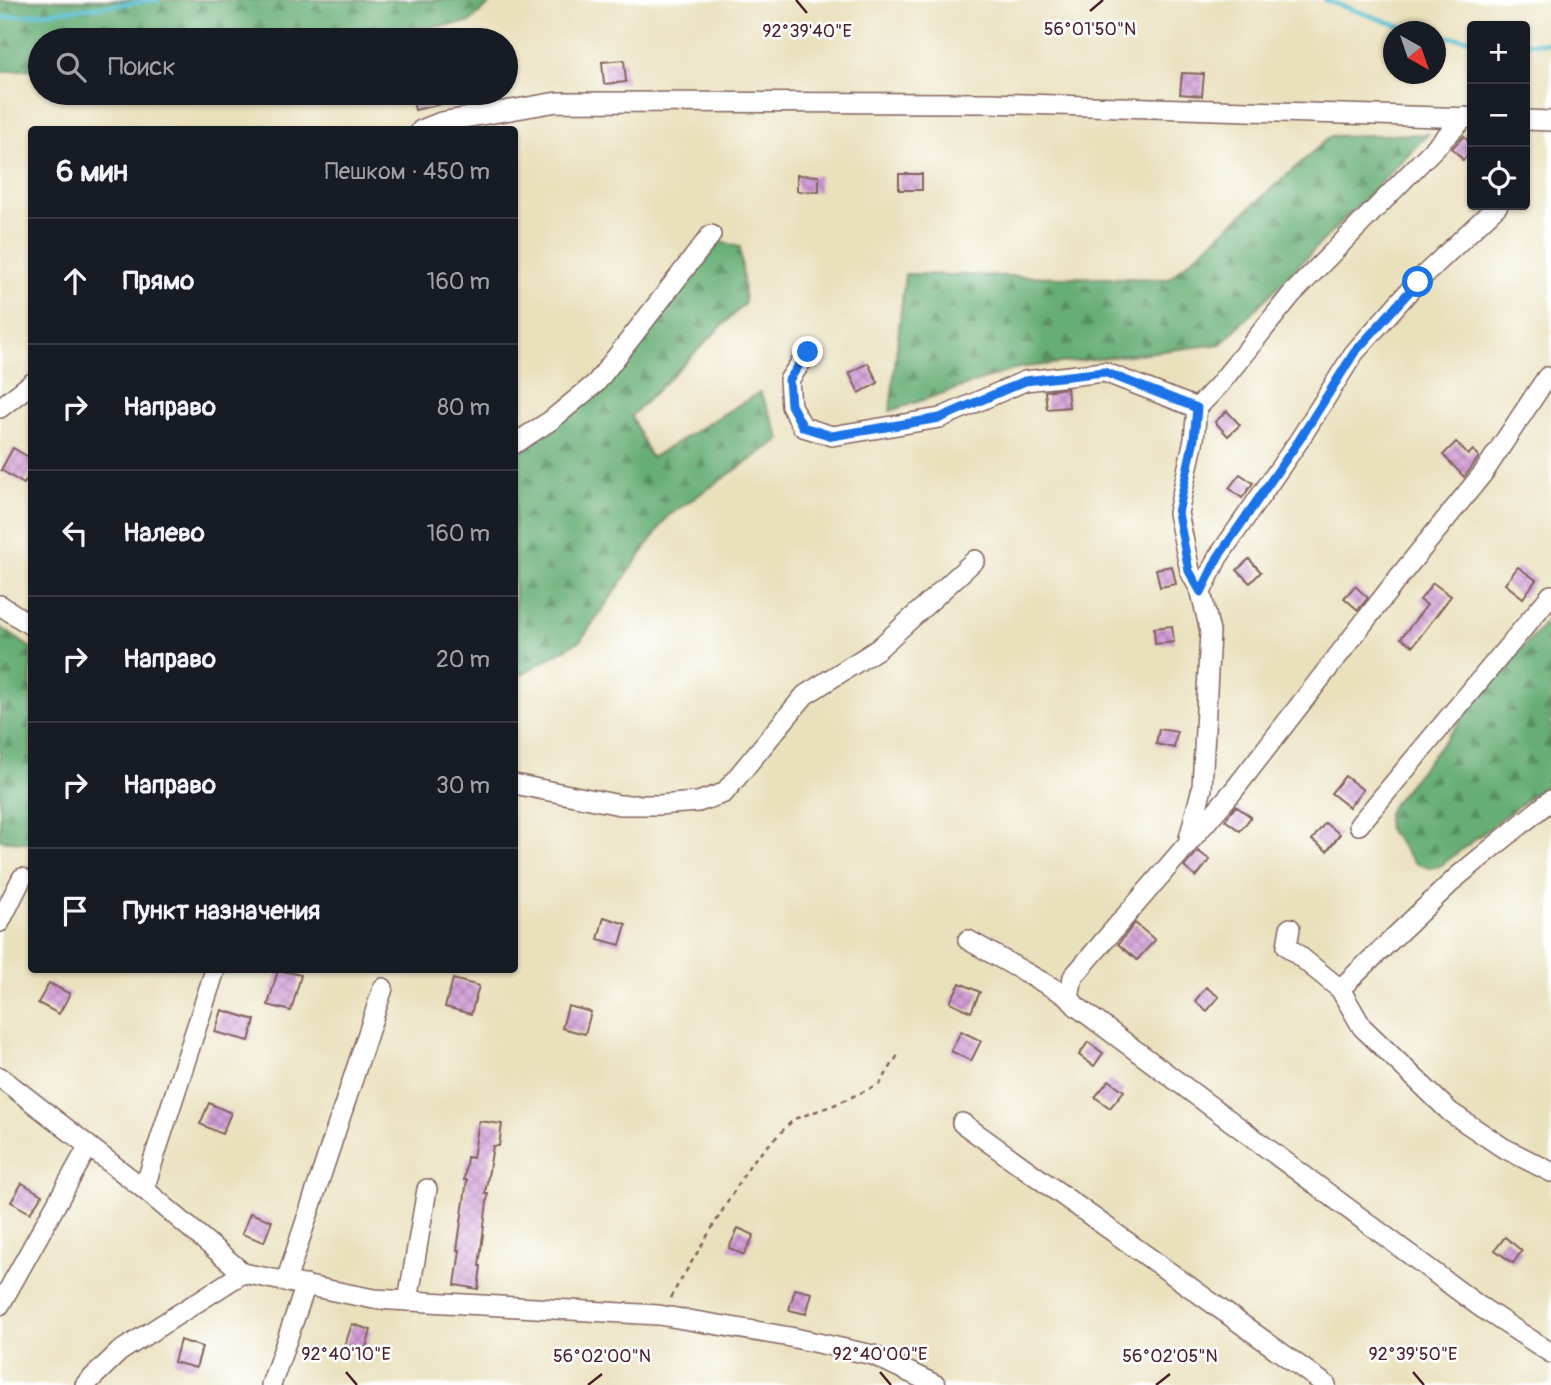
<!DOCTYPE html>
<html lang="ru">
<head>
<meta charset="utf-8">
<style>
	:root { --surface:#171b24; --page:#20242c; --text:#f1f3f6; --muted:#9ea1a6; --line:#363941 }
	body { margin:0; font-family:Pangolin,sans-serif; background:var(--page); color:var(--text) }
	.controls { position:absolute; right:21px; top:21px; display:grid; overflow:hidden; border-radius:7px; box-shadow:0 2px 5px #0004 }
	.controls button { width:63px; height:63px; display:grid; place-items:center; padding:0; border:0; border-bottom:2px solid var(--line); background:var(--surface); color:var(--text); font:35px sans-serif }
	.compass { position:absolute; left:1383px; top:21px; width:63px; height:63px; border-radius:50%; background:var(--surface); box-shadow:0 2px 5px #0004; rotate:140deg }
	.stop { position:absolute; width:21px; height:21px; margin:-16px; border:5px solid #1a73e8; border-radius:50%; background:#fff }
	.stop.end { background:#1a73e8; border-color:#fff; box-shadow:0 2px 7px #0008 }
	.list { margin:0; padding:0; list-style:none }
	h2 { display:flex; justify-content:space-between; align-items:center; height:91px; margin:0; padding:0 28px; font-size:30px }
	h2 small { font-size:23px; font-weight:400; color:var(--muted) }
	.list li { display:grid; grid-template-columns:46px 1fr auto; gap:21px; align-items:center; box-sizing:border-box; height:126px; padding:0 28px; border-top:2px solid var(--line) }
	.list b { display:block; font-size:26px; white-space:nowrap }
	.list em { font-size:23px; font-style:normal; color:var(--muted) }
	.icon { flex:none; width:38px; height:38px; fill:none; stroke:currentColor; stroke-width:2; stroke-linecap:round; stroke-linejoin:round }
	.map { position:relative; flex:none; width:1551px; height:1385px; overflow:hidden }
	.search { position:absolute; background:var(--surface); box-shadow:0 2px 5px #0004; left:28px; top:28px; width:490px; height:77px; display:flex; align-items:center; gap:18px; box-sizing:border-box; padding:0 24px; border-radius:38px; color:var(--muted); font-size:26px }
	.panel { position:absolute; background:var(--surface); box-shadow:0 2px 5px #0004; left:28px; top:126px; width:490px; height:847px; border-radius:7px }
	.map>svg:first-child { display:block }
</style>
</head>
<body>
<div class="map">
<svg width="1551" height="1385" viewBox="0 0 1551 1385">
	<defs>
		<pattern id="forest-firs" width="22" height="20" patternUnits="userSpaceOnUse" patternTransform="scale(1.75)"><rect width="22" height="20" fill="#66ae74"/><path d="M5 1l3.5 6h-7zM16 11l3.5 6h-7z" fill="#568d5f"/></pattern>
		<pattern id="building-cross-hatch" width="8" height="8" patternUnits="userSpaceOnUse" patternTransform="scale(1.75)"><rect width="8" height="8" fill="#d39ed7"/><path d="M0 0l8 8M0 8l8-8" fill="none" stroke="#ad80af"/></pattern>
	</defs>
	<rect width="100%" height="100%" fill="#fff"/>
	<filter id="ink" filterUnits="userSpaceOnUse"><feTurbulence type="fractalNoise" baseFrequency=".0143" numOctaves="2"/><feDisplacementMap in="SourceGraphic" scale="14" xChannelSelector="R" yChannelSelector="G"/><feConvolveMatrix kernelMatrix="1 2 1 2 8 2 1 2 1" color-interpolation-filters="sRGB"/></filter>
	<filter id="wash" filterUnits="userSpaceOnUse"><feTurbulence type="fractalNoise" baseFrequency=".00686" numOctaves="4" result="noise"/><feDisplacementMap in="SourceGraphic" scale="28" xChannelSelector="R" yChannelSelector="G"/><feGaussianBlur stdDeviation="1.57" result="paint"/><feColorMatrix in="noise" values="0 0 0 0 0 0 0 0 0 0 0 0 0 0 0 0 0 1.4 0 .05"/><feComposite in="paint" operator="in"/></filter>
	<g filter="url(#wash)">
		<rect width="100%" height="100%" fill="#e9e0bc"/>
		<g fill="url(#forest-firs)" stroke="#586650" stroke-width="2">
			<path d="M0 0H494L469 23 302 40H40V68L0 72Z"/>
			<path d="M1428 134 1221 344 1018 368 890 411 905 274 1169 279 1331 136Z"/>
			<path d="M716 241 740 247 745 303 631 416 651 458 760 392 781 439 668 516 581 640 515 678 514 460 517 455 595 389Z"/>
			<path d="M1551 616V781L1440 866 1429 868 1415 863 1388 829 1387 815 1392 805 1495 679Z"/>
			<path d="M0 627 31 648V843L0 840Z"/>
		</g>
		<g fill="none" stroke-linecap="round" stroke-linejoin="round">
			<g stroke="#51bcce" stroke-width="4.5">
				<path d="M1325 0 1417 32"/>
				<path d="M0 18 158 0"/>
				<path d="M1436 36 1472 39"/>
				<path d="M1525 43H1551"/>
			</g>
		</g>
		<g id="blocks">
			<g fill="url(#building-cross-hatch)">
				<path d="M624 60 626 82 604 84 602 62Z"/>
				<path d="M1182 73 1204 74 1202 96 1180 94Z"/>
				<path d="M411 93H439L441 104 415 110Z"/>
				<path d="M1464 136 1472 146V152L1463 160 1452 148Z"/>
				<rect x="899" y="174" width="23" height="16"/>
				<path d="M797 175 819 176V192L797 191Z"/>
				<path d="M868 363 878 383 859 393 849 373Z"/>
				<path d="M1067 388 1069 407 1047 409 1045 391Z"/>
				<path d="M1227 411 1240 425 1228 436 1215 422Z"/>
				<path d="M1456 442 1468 455 1473 450 1479 457 1464 477 1443 455Z"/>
				<path d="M13 448 32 459V469L24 484 1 470Z"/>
				<path d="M1240 474 1253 483 1242 498 1229 488Z"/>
				<path d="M1249 559 1261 572 1250 583 1237 570Z"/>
				<path d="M1172 566 1176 584 1160 587 1156 569Z"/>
				<path d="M1518 567 1536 580 1523 598 1505 584Z"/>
				<path d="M1433 583 1451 596 1413 646 1401 638 1427 605 1420 600Z"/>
				<path d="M1355 586 1368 598 1358 610 1344 598Z"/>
				<path d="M1172 626 1174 642 1155 644 1154 628Z"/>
				<path d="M1159 729 1177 732 1174 748 1156 744Z"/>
				<path d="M1345 776 1363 790 1349 807 1331 793Z"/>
				<path d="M1236 806 1251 817 1240 831 1225 820Z"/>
				<path d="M1325 823 1340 834 1327 851 1312 840Z"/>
				<path d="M1198 851 1210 860 1196 877 1184 867Z"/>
				<path d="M604 917 626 924 620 945 598 939Z"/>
				<path d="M1135 923 1155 940 1137 960 1118 944Z"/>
				<path d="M278 970 301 975 291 1011 268 1005Z"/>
				<path d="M453 979 479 986 471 1014 445 1007Z"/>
				<path d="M49 983 70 994 59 1014 38 1003Z"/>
				<path d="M960 983 980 992 971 1012 950 1002Z"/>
				<path d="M1206 987 1219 997 1207 1011 1195 1001Z"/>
				<path d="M568 1006 591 1012 585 1034 562 1028Z"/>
				<path d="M222 1010 255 1020 249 1041 215 1032Z"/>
				<path d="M961 1031 981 1041 971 1061 951 1051Z"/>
				<path d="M1088 1042 1103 1053 1094 1066 1079 1055Z"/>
				<path d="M1109 1080 1124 1091 1110 1108 1095 1097Z"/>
				<path d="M209 1103 231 1113 222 1134 200 1124Z"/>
				<path d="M479 1121 502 1124 499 1146H493L485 1194H488L479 1266H481L478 1289 455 1285 460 1250H457L467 1180H464L467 1157 473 1158Z"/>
				<path d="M22 1183 42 1195 30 1213 11 1202Z"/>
				<path d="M250 1213 272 1221 264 1242 242 1234Z"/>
				<path d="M738 1228 754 1235 744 1255 729 1248Z"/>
				<path d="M1505 1237 1522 1251 1513 1263 1495 1250Z"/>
				<path d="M795 1289 812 1293 806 1314 789 1310Z"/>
				<path d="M352 1324 371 1330 365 1351 345 1345Z"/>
				<path d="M180 1340 202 1347 196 1368 174 1362Z"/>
			</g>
		</g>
	</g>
	<g filter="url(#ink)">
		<use href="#blocks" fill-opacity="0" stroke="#82635e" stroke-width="2"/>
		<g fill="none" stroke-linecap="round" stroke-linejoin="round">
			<defs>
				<g id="minor">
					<path d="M1525 120 1551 121"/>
					<path d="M421 130 441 122 557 102 989 103 1472 118"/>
					<path d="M808 352 789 380 791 406 803 427 832 436 940 418 1025 381 1104 372 1197 408"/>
					<path d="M1551 379 1547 377 1484 472 1399 577 1234 790 1073 977 1069 997 1076 1006 1479 1306 1551 1353"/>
					<path d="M0 408 32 383"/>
					<path d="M514 444 550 421 596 383 711 235"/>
					<path d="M1201 592 1218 557 1300 439 1354 353 1418 281 1498 205"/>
					<path d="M0 605 32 626"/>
					<path d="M514 784 620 805H658L698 802 724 793 805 695 878 649 975 560"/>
					<path d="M1359 825 1551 595"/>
					<path d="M1189 838 1202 788 1210 632 1201 592 1190 571 1178 513 1194 439 1197 408 1218 386 1291 295 1465 117"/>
					<path d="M0 922 22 878"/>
					<path d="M1290 928 1287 946 1340 989 1362 1027 1450 1112 1502 1147 1551 1172"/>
					<path d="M968 940 1069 997"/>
					<path d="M1340 989 1458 876 1551 800"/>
					<path d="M0 1077 144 1189 243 1273 374 1299 659 1315 790 1337 873 1355 936 1385"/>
					<path d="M962 1123 1326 1385"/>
					<path d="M144 1189 215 970"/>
					<path d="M286 1281 383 988"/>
					<path d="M408 1301 427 1189"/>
					<path d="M0 1305 88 1147"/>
					<path d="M85 1385 119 1352 243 1273"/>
					<path d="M271 1385 306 1285"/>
				</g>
			</defs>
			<use href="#minor" stroke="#82635e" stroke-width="22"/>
			<path stroke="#82635e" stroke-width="2.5" stroke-dasharray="5 5" stroke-linecap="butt" d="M670 1298 751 1163 794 1119 834 1105 880 1084 898 1055"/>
			<use href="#minor" stroke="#fff" stroke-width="19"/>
		</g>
	</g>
	<g fill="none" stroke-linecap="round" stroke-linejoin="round" filter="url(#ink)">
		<path stroke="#1a73e8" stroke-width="9" d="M808 352 789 380 791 405 803 427 832 436 940 418 1025 381 1104 372 1197 408 1194 439 1178 513 1189 571 1201 592 1218 557 1300 439 1354 353 1418 282"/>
	</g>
	<path fill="none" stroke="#4a1f2b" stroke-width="2.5" d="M796 0 807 13M1090 11 1103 0M346 1372 357 1385M880 1372 891 1385M1413 1372 1424 1385M588 1385 602 1374M1156 1385 1170 1374"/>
	<g font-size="18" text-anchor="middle" fill="#4a1f2b" stroke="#fff" stroke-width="5" stroke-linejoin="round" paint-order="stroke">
		<text x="1090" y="35">56°01'50"N</text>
		<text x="807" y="37">92°39'40"E</text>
		<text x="346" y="1360">92°40'10"E</text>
		<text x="880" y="1360">92°40'00"E</text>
		<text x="1413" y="1360">92°39'50"E</text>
		<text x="602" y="1362">56°02'00"N</text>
		<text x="1170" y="1362">56°02'05"N</text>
	</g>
</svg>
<div class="controls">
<button>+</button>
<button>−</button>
<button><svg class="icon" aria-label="locate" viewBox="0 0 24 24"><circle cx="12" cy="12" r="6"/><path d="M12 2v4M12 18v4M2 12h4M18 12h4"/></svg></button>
</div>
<svg class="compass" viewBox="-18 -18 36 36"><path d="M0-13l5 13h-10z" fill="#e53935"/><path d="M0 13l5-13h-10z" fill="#9ea1a6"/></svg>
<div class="stop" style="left:1418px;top:282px"></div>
<div class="stop end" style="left:808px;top:352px"></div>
<div class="search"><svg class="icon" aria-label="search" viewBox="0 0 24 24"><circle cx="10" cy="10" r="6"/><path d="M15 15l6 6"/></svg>Поиск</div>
<section class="panel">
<h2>6 мин<small>Пешком · 450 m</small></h2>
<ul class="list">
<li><svg class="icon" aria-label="ahead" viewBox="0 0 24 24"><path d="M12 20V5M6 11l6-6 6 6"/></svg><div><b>Прямо</b></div><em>160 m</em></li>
<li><svg class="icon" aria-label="right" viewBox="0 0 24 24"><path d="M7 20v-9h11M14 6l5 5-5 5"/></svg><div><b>Направо</b></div><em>80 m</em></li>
<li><svg class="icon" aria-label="left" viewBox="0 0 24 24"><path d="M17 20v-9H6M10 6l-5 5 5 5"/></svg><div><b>Налево</b></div><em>160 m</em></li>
<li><svg class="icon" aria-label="right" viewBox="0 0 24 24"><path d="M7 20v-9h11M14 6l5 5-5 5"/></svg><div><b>Направо</b></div><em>20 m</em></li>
<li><svg class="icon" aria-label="right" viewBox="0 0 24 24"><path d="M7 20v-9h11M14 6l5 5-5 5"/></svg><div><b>Направо</b></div><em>30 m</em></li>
<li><svg class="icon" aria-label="arrive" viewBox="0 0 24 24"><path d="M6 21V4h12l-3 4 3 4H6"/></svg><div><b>Пункт назначения</b></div></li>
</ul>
</section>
</div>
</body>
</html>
